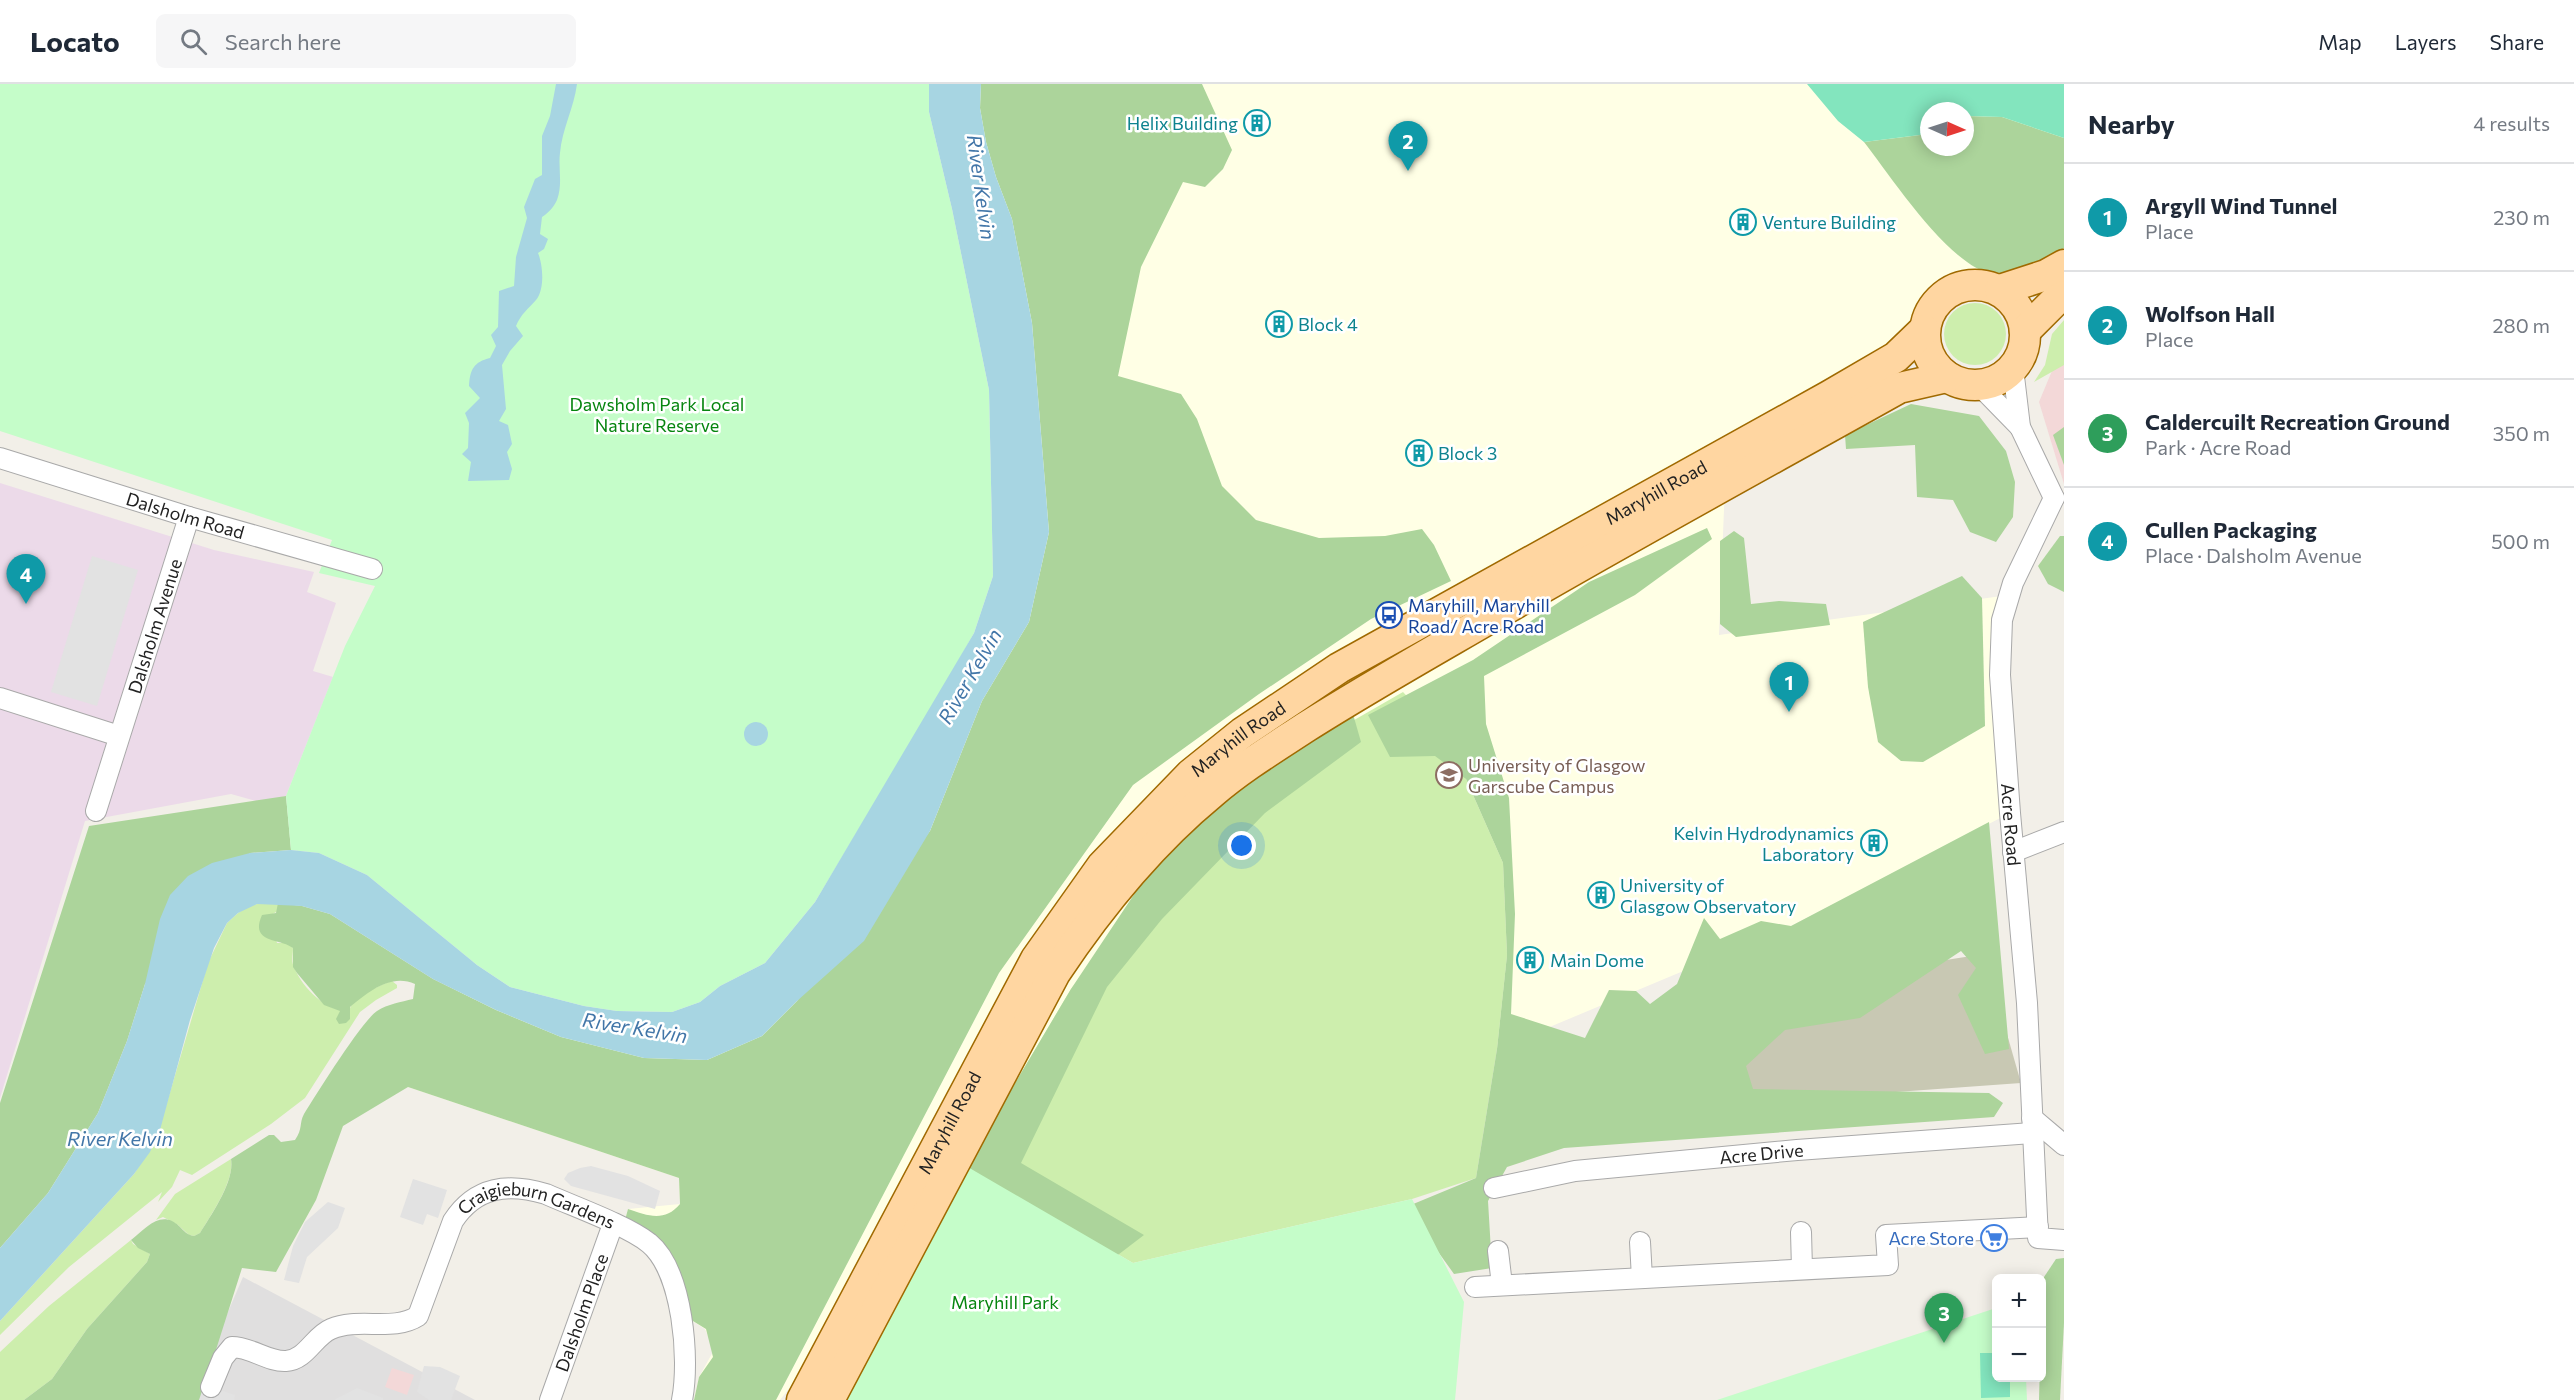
<!DOCTYPE html>
<html lang="en">
<head>
<meta charset="utf-8">
<style>
	:root { --surface:#fff; --page:#f6f6f7; --text:#1f2937; --muted:#747a83; --line:#e0e1e3; --accent:#b45309 }
	body { margin:0; font-family:Commissioner,sans-serif; background:var(--page); color:var(--text) }
	.controls { position:absolute; right:18px; bottom:18px; display:grid; overflow:hidden; border-radius:9px; box-shadow:0 3px 15px #0003 }
	.controls button { width:54px; height:54px; display:grid; place-items:center; padding:0; border:0; border-bottom:2px solid var(--line); background:var(--surface); color:var(--text); font:30px sans-serif }
	.compass { position:absolute; left:1920px; top:18px; width:54px; height:54px; border-radius:50%; background:var(--surface); box-shadow:0 3px 15px #0003; rotate:93deg }
	.you { position:absolute; left:1242px; top:762px; width:21px; height:21px; margin:-15px; border:4px solid #fff; border-radius:50%; background:#1a73e8; box-shadow:0 0 0 9px #1a73e833 }
	.badge { display:grid; place-items:center; width:39px; height:39px; border-radius:50%; background:var(--accent); color:#fff; font-size:20px; font-weight:700 }
	.pin { position:absolute; translate:-50% -50px; filter:drop-shadow(0 2px 3px #0008) }
	.pin::after { content:''; position:absolute; top:32px; width:21px; height:18px; background:inherit; clip-path:polygon(0 0,100% 0,50% 100%) }
	.list { margin:0; padding:0; list-style:none }
	h2 { display:flex; justify-content:space-between; align-items:center; height:78px; margin:0; padding:0 24px; font-size:26px }
	h2 small { font-size:20px; font-weight:400; color:var(--muted) }
	.list li { display:grid; grid-template-columns:39px 1fr auto; gap:18px; align-items:center; box-sizing:border-box; height:108px; padding:0 24px; border-top:2px solid var(--line) }
	.list b { display:block; font-size:22px; white-space:nowrap }
	.list p { margin:0; font-size:20px; white-space:nowrap; color:var(--muted) }
	.list em { font-size:20px; font-style:normal; color:var(--muted) }
	.icon { flex:none; width:33px; height:33px; fill:none; stroke:currentColor; stroke-width:2; stroke-linecap:round; stroke-linejoin:round }
	.map { position:relative; flex:none; width:2064px; height:1316px; overflow:hidden }
	header { display:flex; align-items:center; gap:36px; box-sizing:border-box; height:84px; padding:0 30px; background:var(--surface); border-bottom:2px solid var(--line) }
	header strong { font-size:28px }
	nav { display:flex; gap:33px; margin-inline-start:auto; font-size:21px }
	.search { width:420px; height:54px; background:var(--page); display:flex; align-items:center; gap:15px; box-sizing:border-box; padding:0 21px; border-radius:9px; color:var(--muted); font-size:22px }
	main { display:flex }
	aside { flex:1; background:var(--surface) }
	.map>svg:first-child { display:block }
</style>
</head>
<body>
<header>
<strong>Locato</strong>
<div class="search"><svg class="icon" aria-label="search" viewBox="0 0 24 24"><circle cx="10" cy="10" r="6"/><path d="M15 15l6 6"/></svg>Search here</div>
<nav><a>Map</a><a>Layers</a><a>Share</a></nav>
</header>
<main>
<div class="map">
<svg width="2064" height="1316" viewBox="0 0 2064 1316">
	<rect width="100%" height="100%" fill="#f2efe8"/>
	<path fill="#e0dfdf" d="M243 1193 475 1316H190Z"/>
	<g fill="#f3d8d8">
		<path d="M2064 258V400L2039 318Z"/>
		<path d="M392 1284 414 1291 407 1311 385 1303Z"/>
	</g>
	<path fill="#ecdae9" d="M0 399 214 466 314 488 307 508 336 519 313 587 333 593 286 712 260 718 231 710 85 737 0 1014Z"/>
	<path fill="#ffffe5" fill-rule="evenodd" d="M929 0H2064V155L2005 186 1725 400 1719 551 2009 511 2010 729 1791 842 1497 965 966 1083 780 1316H694L699 1293 714 1266 705 1245 688 1234 681 1204 625 1136 628 1125 680 1120 679 1094 408 1003ZM1929 27H1965V63H1929Z"/>
	<path fill="#c8c8b3" d="M1984 870 2021 999 1591 1030 1756 906Z"/>
	<g fill="#cdeead">
		<circle cx="1975" cy="250" r="31"/>
		<path d="M2064 236V281L2034 298 2045 281 2052 250Z"/>
		<path d="M1403 608 1438 645 1466 695 1503 779 1507 871 1497 965 1476 1094 1412 1115 1133 1179 966 1082 1071 905 1227 709Z"/>
		<path d="M278 819V827L269 832 277 859H288L293 864C293 870 291 878 294 883 303 905 326 927 349 927 353 912 378 902 392 897L397 901V904L376 916 360 928 305 1014 271 1040 192 1091 180 1086 172 1103 158 1118 162 1108 69 1183 0 1251V1237L134 1090 156 1056 208 879 227 839 238 829 249 822 257 820Z"/>
		<path d="M231 1075C235 1096 211 1131 200 1149L194 1152 189 1151 178 1141 163 1133 156 1136 175 1110Z"/>
		<path d="M131 1156 133 1160 150 1170 147 1178 87 1245 52 1295 24 1316H0V1268L49 1222Z"/>
	</g>
	<g fill="#acd49b">
		<path d="M981 0H1202L1232 66 1223 85 1205 103 1183 98 1141 183 1118 292 1181 310 1197 335 1222 402 1256 436 1319 454 1385 452 1422 445 1434 461 1451 497 1371 535 1259 610 1133 701 999 889 776 1316H694L699 1293 713 1273 706 1245 688 1234 681 1204 625 1136 628 1125C648 1132 665 1138 680 1120L679 1094 408 1003 343 1042 316 1116 276 1188 242 1184 200 1316H24L52 1295 87 1245 147 1178 150 1170 138 1164 131 1156C146 1144 161 1125 179 1142 184 1147 187 1151 194 1152L200 1149C211 1131 235 1097 231 1075L269 1051H274L281 1058 295 1056C303 1045 299 1039 304 1030 316 1011 361 938 377 927 388 920 401 918 413 915L415 900C391 889 368 908 350 923V935L346 939 339 940 336 935 340 927 324 921 297 889 293 883V864C281 854 249 860 262 831L276 829 278 819 302 822 330 830 433 895 496 926 561 953 644 974 707 976 762 952 797 917 930 747 982 617 1029 538 1049 448 1032 239 1012 135 996 93 986 58 980 24Z"/>
		<path d="M1965 32 2002 33 2064 54V164C2043 175 2020 192 1995 190 1952 187 1890 91 1864 58L1920 51 1929 44V63H1965Z"/>
		<path d="M1911 320 1979 332 2006 367 2015 398 2013 433 1996 458 1970 448 1953 416 1917 413 1915 361 1846 365 1845 351Z"/>
		<path d="M2064 343V381L2053 351Z"/>
		<path d="M1707 444 1712 455 1635 511 1484 592 1486 640 1509 714 1515 830 1511 930 1585 954 1609 906 1636 907 1650 920 1677 900 1704 834 1720 855 1761 837 1791 842 1989 738 2009 965 1985 970 1958 911 1976 884 1961 867 1860 934 1785 946 1746 982 1753 1005 1989 1009 2003 1019 1994 1033 1564 1064 1507 1083 1488 1117 1492 1184 1454 1190 1406 1123 1476 1094 1497 965 1507 871 1503 779 1466 695 1435 672 1390 673 1368 631 1473 576 1589 498Z"/>
		<path d="M1734 447 1744 454 1751 520 1779 517 1826 520 1830 541 1736 553 1720 540V457Z"/>
		<path d="M2060 452H2064V508L2048 500 2038 482Z"/>
		<path d="M1962 492 1982 514 1985 642 1923 678 1901 677 1878 658 1868 603 1863 538Z"/>
		<path d="M1353 630 1361 658 1265 729 1162 835 1107 903 1021 1079 1144 1151 1110 1177 966 1082 1071 905 1143 797 1227 709Z"/>
		<path d="M286 712 291 766 250 769 145 900 127 957 98 1029 48 1109 0 1164V1019L89 742Z"/>
		<path d="M2064 1174V1239L2060 1316H2039L2042 1196 2056 1175Z"/>
	</g>
	<g fill="#c5fdc9">
		<path d="M0 0H929V28L952 125 989 306 993 492 974 549 935 618 815 818 765 879 720 902 700 918 672 928 617 927 584 922 510 903 477 881 367 791 319 769 291 766 286 712 345 562 375 502 319 489 332 456 0 347Z"/>
		<path d="M966 1082 1133 1179 1412 1115 1464 1218 1455 1316H843Z"/>
		<path d="M1996 1224V1294H2026L2027 1316H1717Z"/>
	</g>
	<g fill="#83e5be">
		<path d="M1807 0H2064V54L2002 33 1965 32V27H1929V44L1920 51 1864 58 1838 37Z"/>
		<path d="M1980 1269H1996V1294H2010V1313L1981 1314Z"/>
	</g>
	<g fill="#e2e2e2">
		<path d="M92 472 138 486 97 622 51 608Z"/>
		<path d="M591 1082 628 1092 660 1107 655 1125 571 1102 564 1095 568 1089 580 1084Z"/>
		<path d="M413 1095 447 1106 438 1134 427 1130 423 1141 400 1133Z"/>
		<path d="M328 1118 345 1124 338 1144 307 1173 299 1199 284 1196 293 1162 305 1138Z"/>
		<path d="M424 1282 440 1283 460 1292 451 1316H429L417 1308Z"/>
		<path d="M204 1301 235 1311 234 1316H199Z"/>
		<path d="M357 1304 383 1314V1316H334Z"/>
	</g>
	<g fill="#a7d5e2">
		<path d="M556 0H577C574 24 562 45 560 69 558 84 563 100 557 116 554 123 548 129 542 133L540 150 548 155 544 165 538 169C543 181 545 205 536 216 528 225 521 230 516 242L523 252 510 267 502 281 506 325 499 337 508 341 512 360 507 368 512 385 509 396 468 397 471 378 462 370 468 364 469 339 465 329 480 314 469 302C470 285 474 278 490 274L496 262 491 251 498 243 499 207 514 202 516 173 527 134 524 123 535 95 542 91V52L550 32Z"/>
		<path d="M929 0H981L980 24 986 58 996 93 1012 135 1032 239 1049 448 1029 538 982 617 930 747 864 857 797 917 762 952 707 976 644 974 561 953 496 926 433 895 330 830 302 822 257 820 238 829 227 839 214 864 190 936 160 1046 150 1068 134 1090 0 1237V1164L48 1109 98 1029 127 957 145 900 160 835 170 811 188 792 212 779 250 769 291 766 319 769 367 791 477 881 510 903 584 922 617 927 672 928 700 918 720 902 765 879 815 818 974 549 993 492 989 306 952 125 929 28Z"/>
		<circle cx="756" cy="650" r="12"/>
	</g>
	<g fill="none" stroke-linecap="round" stroke-linejoin="round">
		<defs>
			<g id="street">
				<path d="M2013 284 2020 343 2054 414"/>
				<path d="M1979 301 2020 343"/>
				<path id="s1" d="M0 374 189 433 372 485"/>
				<path id="s2" d="M2054 414 2013 499 2002 536 2000 591 2010 729 2027 919 2038 1154 2064 1156"/>
				<path d="M0 614 119 652"/>
				<path id="s3" d="M96 727 189 433"/>
				<path d="M2013 768 2064 748"/>
				<path d="M2032 1034 2064 1061"/>
				<path id="s4" d="M1494 1104 1575 1087 1797 1066 2032 1049"/>
				<path d="M1801 1148 1802 1185"/>
				<path d="M1640 1158 1642 1194"/>
				<path d="M1498 1167 1502 1201"/>
				<path d="M1475 1203 1888 1181 1886 1151 2038 1143"/>
				<path id="s5" d="M211 1303 223 1274 232 1263C251 1263 268 1278 286 1277 306 1276 314 1252 331 1245 359 1233 393 1248 418 1232L453 1137C476 1102 508 1099 546 1110 575 1123 626 1141 649 1159 683 1187 690 1276 682 1316"/>
				<path id="s6" d="M550 1316 613 1140"/>
			</g>
			<g id="primary">
				<circle cx="1975" cy="251" r="50"/>
				<path d="M2000 206 2046 191 2064 181"/>
				<path d="M2025 247 2054 218 2064 212"/>
				<path id="s7" d="M802 1316 1036 875 1102 782 1191 690 1242 649 1339 584 1829 312 1896 273 1924 246"/>
				<path d="M829 1316 1055 889C1099 823 1150 760 1212 709 1241 684 1274 664 1306 643 1366 605 1428 570 1490 534 1625 455 1763 380 1899 304L1947 293"/>
			</g>
		</defs>
		<use href="#street" stroke="#a9a9a9" stroke-width="22"/>
		<use href="#primary" stroke="#a06a00" stroke-width="33"/>
		<use href="#street" stroke="#fff" stroke-width="20"/>
		<use href="#primary" stroke="#ffd6a1" stroke-width="30"/>
	</g>
	<defs>
		<symbol id="building-ring" viewBox="-11 -11 22 22"><circle r="9.5" fill="#fff" stroke="#0f9aa8" stroke-width="1.5"/><path d="M-4-6H4V6H1V3H-1V6H-4ZM-2.5-4.3h1.7v1.8h-1.7ZM.8-4.3h1.7v1.8H.8ZM-2.5-1h1.7V.8h-1.7ZM.8-1h1.7V.8H.8Z" fill="#0f9aa8"/></symbol>
		<symbol id="bus-ring" viewBox="-11 -11 22 22"><circle r="9.5" fill="#fff" stroke="#1a4fb4" stroke-width="1.5"/><path d="M-5-6H5V4H4V6H2V4H-2V6H-4V4H-5ZM-3.5-4V0h7V-4ZM-3.5 1.2v1.5H-2V1.2ZM2 1.2v1.5H3.5V1.2Z" fill="#1a4fb4"/></symbol>
		<symbol id="university-ring" viewBox="-11 -11 22 22"><circle r="9.5" fill="#fff" stroke="#8d6e63" stroke-width="1.5"/><path d="M0-5L7-2L0 1L-7-2ZM-4 1L0 2.5L4 1V4Q0 6-4 4Z" fill="#8d6e63"/></symbol>
		<symbol id="supermarket-ring" viewBox="-11 -11 22 22"><circle r="9.5" fill="#fff" stroke="#3f7fe0" stroke-width="1.5"/><path d="M-6-5.5h2.5l.6 2H6L4.5 2H-2.5L-4.4-4H-6ZM-1.5 3.2a1.3 1.3 0 1 0 .1 0ZM3 3.2a1.3 1.3 0 1 0 .1 0Z" fill="#3f7fe0"/></symbol>
	</defs>
	<g fill-rule="evenodd">
		<use href="#building-ring" x="1242" y="24" width="30" height="30"/>
		<use href="#building-ring" x="1728" y="123" width="30" height="30"/>
		<use href="#building-ring" x="1264" y="225" width="30" height="30"/>
		<use href="#building-ring" x="1404" y="354" width="30" height="30"/>
		<use href="#bus-ring" x="1374" y="516" width="30" height="30"/>
		<use href="#university-ring" x="1434" y="676" width="30" height="30"/>
		<use href="#building-ring" x="1859" y="744" width="30" height="30"/>
		<use href="#building-ring" x="1586" y="796" width="30" height="30"/>
		<use href="#building-ring" x="1515" y="861" width="30" height="30"/>
		<use href="#supermarket-ring" x="1979" y="1139" width="30" height="30"/>
	</g>
	<g text-anchor="middle" dominant-baseline="central" stroke-width="5" stroke-linejoin="round" paint-order="stroke">
		<g font-size="18" fill="#0d838f" stroke="#fff" text-anchor="start">
			<text x="1238" y="39" text-anchor="end">Helix Building</text>
			<text x="1762" y="138">Venture Building</text>
			<text x="1298" y="240">Block 4</text>
			<text x="1438" y="369">Block 3</text>
			<text x="1854" y="749" text-anchor="end">Kelvin Hydrodynamics<tspan x="1854" dy="21">Laboratory</tspan></text>
			<text x="1620" y="801">University of<tspan x="1620" dy="21">Glasgow Observatory</tspan></text>
			<text x="1550" y="876">Main Dome</text>
		</g>
		<g font-size="18" fill="#06850f" stroke="#fff">
			<text x="657" y="320">Dawsholm Park Local<tspan x="657" dy="21">Nature Reserve</tspan></text>
			<text x="1005" y="1218">Maryhill Park</text>
		</g>
		<g font-size="18" fill="#222" stroke="#fff">
			<text stroke="none"><textPath href="#s7" startOffset="1286">Maryhill Road</textPath></text>
			<text stroke="none"><textPath href="#s1" startOffset="194">Dalsholm Road</textPath></text>
			<text stroke="none"><textPath href="#s3" startOffset="194">Dalsholm Avenue</textPath></text>
			<text stroke="none"><textPath href="#s7" startOffset="800">Maryhill Road</textPath></text>
			<text stroke="none"><textPath href="#s2" startOffset="338">Acre Road</textPath></text>
			<text stroke="none"><textPath href="#s7" startOffset="314">Maryhill Road</textPath></text>
			<text stroke="none"><textPath href="#s4" startOffset="270">Acre Drive</textPath></text>
			<text stroke="none"><textPath href="#s5" startOffset="444">Craigieburn Gardens</textPath></text>
			<text stroke="none"><textPath href="#s6" startOffset="93">Dalsholm Place</textPath></text>
		</g>
		<g font-size="18" fill="#164399" stroke="#fff" text-anchor="start">
			<text x="1408" y="521">Maryhill, Maryhill<tspan x="1408" dy="21">Road/ Acre Road</tspan></text>
		</g>
		<g font-size="18" fill="#785e54" stroke="#fff" text-anchor="start">
			<text x="1468" y="681">University of Glasgow<tspan x="1468" dy="21">Garscube Campus</tspan></text>
		</g>
		<g font-size="18" fill="#366cbe" stroke="#fff" text-anchor="end">
			<text x="1974" y="1154">Acre Store</text>
		</g>
		<g font-size="20" font-style="italic" fill="#4276a8" stroke="#fff">
			<text transform="translate(982 103) rotate(82)">River Kelvin</text>
			<text transform="translate(969 592) rotate(-60)">River Kelvin</text>
			<text transform="translate(635 943) rotate(9)">River Kelvin</text>
			<text x="120" y="1054">River Kelvin</text>
		</g>
	</g>
</svg>
<div class="controls">
<button>+</button>
<button>−</button>
</div>
<svg class="compass" viewBox="-18 -18 36 36"><path d="M0-13l5 13h-10z" fill="#e53935"/><path d="M0 13l5-13h-10z" fill="#747a83"/></svg>
<div class="you"></div>
<div class="pin badge" style="left:1789px;top:628px;background:#0f9aa8">1</div>
<div class="pin badge" style="left:1408px;top:87px;background:#0f9aa8">2</div>
<div class="pin badge" style="left:1944px;top:1259px;background:#2e9e5b">3</div>
<div class="pin badge" style="left:26px;top:520px;background:#0f9aa8">4</div>
</div>
<aside>
<h2>Nearby<small>4 results</small></h2>
<ul class="list">
<li><span class="badge" style="background:#0f9aa8">1</span><div><b>Argyll Wind Tunnel</b><p>Place</p></div><em>230 m</em></li>
<li><span class="badge" style="background:#0f9aa8">2</span><div><b>Wolfson Hall</b><p>Place</p></div><em>280 m</em></li>
<li><span class="badge" style="background:#2e9e5b">3</span><div><b>Caldercuilt Recreation Ground</b><p>Park · Acre Road</p></div><em>350 m</em></li>
<li><span class="badge" style="background:#0f9aa8">4</span><div><b>Cullen Packaging</b><p>Place · Dalsholm Avenue</p></div><em>500 m</em></li>
</ul>
</aside>
</main>
</body>
</html>
